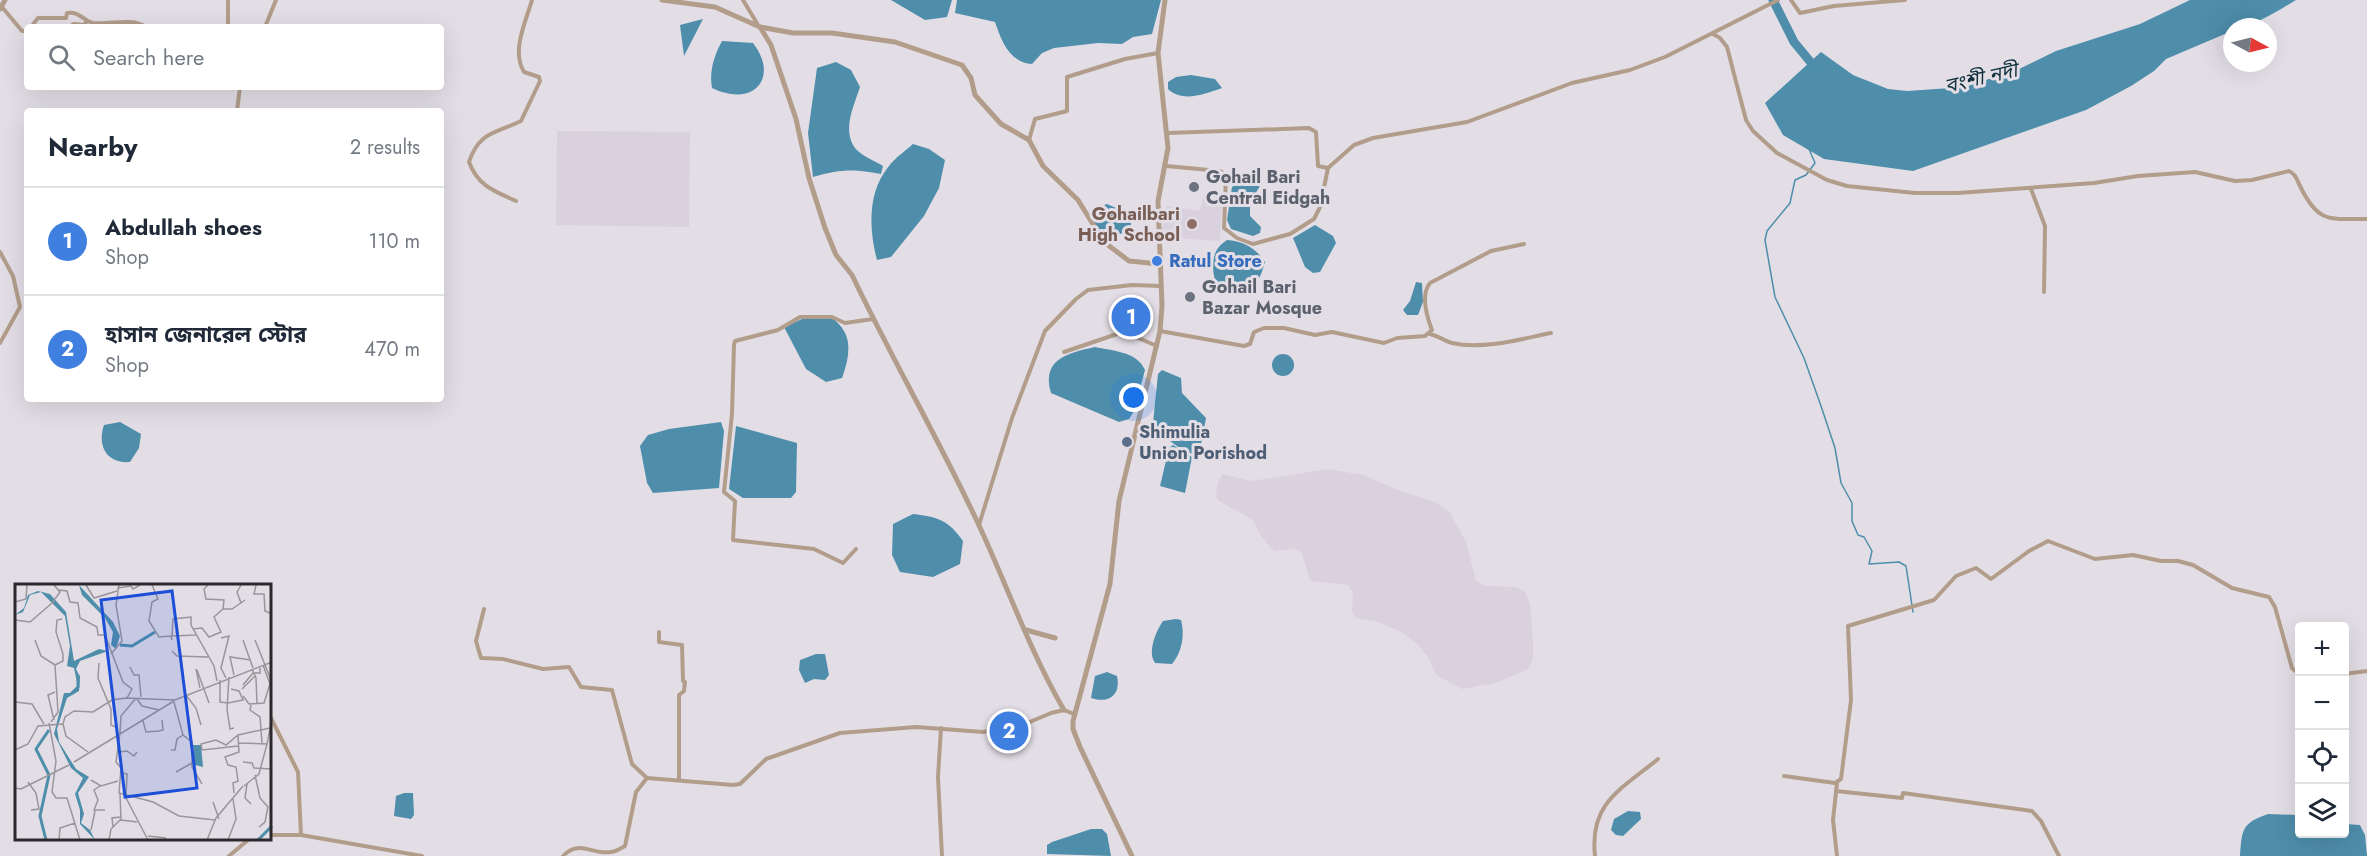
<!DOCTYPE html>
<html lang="en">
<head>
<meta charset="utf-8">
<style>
	:root { --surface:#fff; --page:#f2f2f3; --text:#1f2937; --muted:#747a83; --line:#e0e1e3; --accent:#575d2c }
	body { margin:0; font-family:Jost,"Noto Sans Bengali",sans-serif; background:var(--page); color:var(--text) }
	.controls { position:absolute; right:18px; bottom:18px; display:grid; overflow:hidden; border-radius:6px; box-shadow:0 6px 24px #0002 }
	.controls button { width:54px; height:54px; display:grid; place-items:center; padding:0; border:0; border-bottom:2px solid var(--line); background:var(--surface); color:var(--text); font:30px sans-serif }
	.compass { position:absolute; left:2223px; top:18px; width:54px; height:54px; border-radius:50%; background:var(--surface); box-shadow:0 6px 24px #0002; rotate:97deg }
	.you { position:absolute; left:1134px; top:398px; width:21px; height:21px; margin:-15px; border:4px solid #fff; border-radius:50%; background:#1a73e8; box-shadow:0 0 0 9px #1a73e833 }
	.badge { display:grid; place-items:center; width:39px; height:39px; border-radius:50%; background:var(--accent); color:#fff; font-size:20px; font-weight:700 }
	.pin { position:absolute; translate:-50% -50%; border:3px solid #fff; box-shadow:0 2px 6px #0006 }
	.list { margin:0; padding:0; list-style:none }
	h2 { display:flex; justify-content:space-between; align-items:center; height:78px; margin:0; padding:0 24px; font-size:26px }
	h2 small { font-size:20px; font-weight:400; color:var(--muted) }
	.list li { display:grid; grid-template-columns:39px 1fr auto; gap:18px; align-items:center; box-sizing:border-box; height:108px; padding:0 24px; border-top:2px solid var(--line) }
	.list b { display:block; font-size:22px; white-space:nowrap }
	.list p { margin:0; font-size:20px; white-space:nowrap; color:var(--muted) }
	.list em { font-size:20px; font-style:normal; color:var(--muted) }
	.icon { flex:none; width:33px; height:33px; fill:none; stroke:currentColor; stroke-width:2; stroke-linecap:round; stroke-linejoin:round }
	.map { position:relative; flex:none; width:2367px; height:856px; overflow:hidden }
	.search { position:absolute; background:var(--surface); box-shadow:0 6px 24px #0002; left:24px; top:24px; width:420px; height:66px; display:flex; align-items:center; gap:15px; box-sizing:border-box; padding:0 21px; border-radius:6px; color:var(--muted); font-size:22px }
	.panel { position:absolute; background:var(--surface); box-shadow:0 6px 24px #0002; left:24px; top:108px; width:420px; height:294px; border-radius:6px }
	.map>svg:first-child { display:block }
</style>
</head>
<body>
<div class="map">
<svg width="2367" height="856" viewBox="0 0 2367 856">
	<rect width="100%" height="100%" fill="#e3dee6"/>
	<g fill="#d9d1de">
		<path d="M557 131 690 132 689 227 556 225Z"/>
		<path d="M1203 199 1222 200 1220 241 1161 237 1166 206 1200 211Z"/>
		<path d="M1328 469 1364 475 1395 489 1435 502 1449 511 1466 542 1476 580 1484 586 1516 587 1525 592 1530 604 1533 639V659L1528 669 1496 683 1462 689 1436 675 1428 657 1417 644 1401 632 1376 621 1356 618 1352 611 1353 593 1348 585 1310 581 1302 553 1294 549 1274 551 1260 535 1253 520 1219 501 1216 497 1217 485 1222 474 1252 481Z"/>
	</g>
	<g fill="#4e8eab">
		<path d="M891 0H952L947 17 925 20Z"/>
		<path d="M957 0H1161L1152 34 1133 37 1122 44 1098 43 1054 48 1042 53 1032 64C1009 62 1002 42 995 22L955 13Z"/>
		<path d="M2190 0H2296C2277 11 2255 27 2232 27V31L2166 59 2154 71 2131 86 2086 110 1913 171 1824 159 1783 135 1765 103 1821 52 1853 75 1888 89 1907 91 1965 87 2019 69 2056 51 2140 24Z"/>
		<path d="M703 19 684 56 680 25Z"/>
		<path d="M722 41 753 43C780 78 753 108 712 88 709 71 714 56 722 41Z"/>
		<path d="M836 62 851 70 860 87C854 106 842 129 855 148 860 155 875 161 883 166L881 174C854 169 841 169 813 177L808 133 817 68Z"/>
		<path d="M1191 75 1215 79 1222 88C1205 94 1183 103 1168 89V82L1176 77Z"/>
		<path d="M913 144 929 149 945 160 939 188 924 216 891 257 877 260C869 230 867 192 889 166 895 158 905 151 913 144Z"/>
		<path d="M1253 178 1261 184 1250 203V216L1261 227 1260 233 1253 236 1231 229 1227 220 1232 187 1240 181Z"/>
		<path d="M1107 204 1121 210 1131 221V228L1115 237 1103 238 1090 216 1099 207Z"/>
		<path d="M1315 225 1333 236 1336 243 1320 272 1313 273 1305 267 1293 238Z"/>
		<path d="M1227 240C1243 241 1256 248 1265 262 1263 268 1261 277 1257 281 1247 293 1225 287 1215 280 1211 264 1212 249 1227 240Z"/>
		<path d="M1416 282 1422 283 1423 302 1418 315H1407L1403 310 1410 301Z"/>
		<path d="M832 318C854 334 850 355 842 378L826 382 806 369 784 327 802 319Z"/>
		<path d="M1095 347C1112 351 1137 351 1145 370L1134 411 1129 419 1119 422 1051 393C1041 359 1068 353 1095 347Z"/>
		<circle cx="1283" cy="365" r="11"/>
		<path d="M1162 370 1181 378 1182 393 1206 418 1199 455C1184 455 1161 435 1153 423L1158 374Z"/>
		<path d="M120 422 141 434 139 448 130 462C106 464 97 445 104 425Z"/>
		<path d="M721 422 724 431 719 488 653 493 647 483 640 446 648 435 669 429Z"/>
		<path d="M736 426 797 443 796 492 791 498H743L729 489Z"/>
		<path d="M1173 445 1192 457 1185 493 1160 486 1169 448Z"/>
		<path d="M913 514C938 517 948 520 963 541L960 564 933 577 900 572 892 555 893 524Z"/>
		<path d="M1176 619 1181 620C1185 635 1182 652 1172 664L1155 663C1147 652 1156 631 1163 621Z"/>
		<path d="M816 654H825L829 675 825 680 814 679 805 683 799 670 800 660Z"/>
		<path d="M1107 672 1117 676C1121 695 1109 704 1091 698L1095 676Z"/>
		<path d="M404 793H413L414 815 411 819 394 816 396 796Z"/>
		<path d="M1628 811 1640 812 1641 819 1623 836 1616 835 1611 830 1614 819Z"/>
		<path d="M2268 814 2299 815 2300 834H2344L2345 824 2360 825 2365 835 2367 856H2240C2242 829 2242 823 2268 814Z"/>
		<path d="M1091 829H1102L1107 834 1111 856 1047 854V845L1052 842Z"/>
	</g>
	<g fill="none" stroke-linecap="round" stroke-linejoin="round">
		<path stroke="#4e8eab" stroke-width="1.5" d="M1809 149 1815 163 1806 175 1795 180 1790 203 1767 231 1765 240 1775 297 1804 358 1821 406 1835 448 1841 483 1852 503V521L1858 535 1864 537 1872 551 1869 564 1899 562 1906 566 1913 612"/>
		<path stroke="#4e8eab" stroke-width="9" d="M1773 0 1794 42 1818 71"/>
		<g stroke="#b29d8b" stroke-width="4">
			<path d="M228 0V27"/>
			<path d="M743 0 758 25"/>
			<path d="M1791 0 1800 13 1834 6 1905 0"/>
			<path d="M2 7 22 31H27"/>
			<path d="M31 27 38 18H66L67 13C80 11 83 21 93 23 111 25 131 17 146 27"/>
			<path d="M69 27 74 24 84 25 87 21"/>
			<path d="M214 27H227"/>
			<path d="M265 27 276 0"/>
			<path d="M1713 34 1720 38 1727 47 1746 120 1753 131 1777 153 1827 180 1847 186 1915 193H1958L2094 183 2138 176 2195 172 2235 181 2252 180 2289 171C2296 174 2297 180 2300 186 2318 223 2328 219 2367 219"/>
			<path d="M237 111 240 87"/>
			<path d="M1168 133 1309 128 1316 132 1318 166 1328 168"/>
			<path d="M1029 140 1035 119 1067 111V77L1125 59 1158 53"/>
			<path d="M1166 166 1220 171 1226 175 1224 228 1237 238 1253 244 1290 234 1314 219 1320 207 1328 168 1354 145 1373 138 1467 122 1572 83 1630 70 1665 57 1778 0"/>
			<path d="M2031 189 2045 226 2044 292"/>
			<path d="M516 201C494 191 478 186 469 162 479 132 494 134 521 121L540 81 539 77 524 72C511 51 526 21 532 0"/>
			<path d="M0 252 13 276 20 307 0 343"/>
			<path d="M1160 331 1244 346 1250 344 1254 332 1264 328H1284L1315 335 1332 332 1384 343 1397 338 1425 336 1432 330C1427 317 1420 295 1430 283L1491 251 1524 244"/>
			<path d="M1430 334C1438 336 1445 341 1452 343 1484 350 1521 339 1551 333"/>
			<path d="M1064 352 1120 333 1129 334 1157 346"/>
			<path d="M979 525 1012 418 1045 331 1076 299 1088 290 1132 285 1161 286"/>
			<path d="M856 549 843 563 814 549 733 540 735 501 724 492 732 414 734 345 735 341 778 330 800 317H832L845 323 873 319"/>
			<path d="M484 609 476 641 481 658 503 659 543 669 569 667 581 687 612 690 632 764 647 778"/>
			<path d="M659 632V642L682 645 683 681 685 682 684 691 679 695V779"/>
			<path d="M2344 674 2367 671"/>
			<path d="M270 716 298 772 301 835"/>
			<path d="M941 728 938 777 942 856"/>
			<path d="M1784 776 1835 783 1841 779 1851 700 1848 626 1934 600 1956 576 1976 568 1991 579 2029 551 2048 541 2095 559 2133 555 2161 561H2178L2193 565 2232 588 2269 597 2275 607 2292 668 2300 675"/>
			<path d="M1837 783 1833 820 1837 856"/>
			<path d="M1836 791 1902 798 1903 793 2032 811 2041 821 2059 856"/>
			<path d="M270 835H301L422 856"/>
			<path d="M229 856 248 840"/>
			<path d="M563 856C579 839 592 855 611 852 615 852 621 848 625 846L636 792 647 778 733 785 740 784 766 759 840 733 916 727 983 732 1025 724 1051 713 1064 710 1074 714"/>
			<path d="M1595 856C1589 802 1622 789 1658 759"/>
		</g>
		<g stroke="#b29d8b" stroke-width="5">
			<path d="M662 0 715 7 760 27 771 45 796 119 809 178 825 228 836 255 852 275C891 357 937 436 976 519 1006 582 1029 650 1064 710"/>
			<path d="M0 9 5 0"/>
			<path d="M760 27 793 33H832L895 42 962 65 971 78 975 95 1001 124 1029 140 1043 166 1078 200 1104 242 1129 261 1160 264"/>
			<path d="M1026 630 1055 638"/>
			<path d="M1132 856 1080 747 1073 729V721L1110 584 1119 501 1160 331 1162 306 1158 201 1168 148 1158 53 1165 0"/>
		</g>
	</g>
	<g fill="#6b7280" stroke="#e3dee6" stroke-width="2">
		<circle cx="1194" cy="187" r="6"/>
		<circle cx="1190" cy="297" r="6"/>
	</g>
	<circle fill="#8d6e63" stroke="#e3dee6" stroke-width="2" cx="1192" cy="224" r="6"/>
	<circle fill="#3f7fe0" stroke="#e3dee6" stroke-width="2" cx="1157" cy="261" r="6"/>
	<circle fill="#5c6f8a" stroke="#e3dee6" stroke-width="2" cx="1127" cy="442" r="6"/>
	<g text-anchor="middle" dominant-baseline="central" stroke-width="6" stroke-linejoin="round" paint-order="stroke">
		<g font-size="18" font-weight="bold" fill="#5b616d" stroke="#e3dee6" text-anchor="start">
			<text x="1206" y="177">Gohail Bari<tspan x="1206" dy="21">Central Eidgah</tspan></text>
			<text x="1202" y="287">Gohail Bari<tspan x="1202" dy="21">Bazar Mosque</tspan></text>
		</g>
		<g font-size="18" font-weight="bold" fill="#785e54" stroke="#e3dee6" text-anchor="end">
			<text x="1180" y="214">Gohailbari<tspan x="1180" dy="21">High School</tspan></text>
		</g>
		<g font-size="18" font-weight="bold" fill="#366cbe" stroke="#e3dee6" text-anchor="start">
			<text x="1169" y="261">Ratul Store</text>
		</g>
		<g font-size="18" font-weight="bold" fill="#4e5e75" stroke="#e3dee6" text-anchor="start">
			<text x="1139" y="432">Shimulia<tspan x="1139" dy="21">Union Porishod</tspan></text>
		</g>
		<g font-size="20" font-style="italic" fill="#133240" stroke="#e3dee6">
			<text transform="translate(1981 78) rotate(-13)">বংশী নদী</text>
		</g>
	</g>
	<g transform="translate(15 584)">
		<rect width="256" height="256" fill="#e3dee6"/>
		<path d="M64 1 98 38 105 52 101 65 96 61 98 48 90 34 67 11ZM23 7 35 10 51 28 59 77 84 65 93 67 65 77 61 85 65 93 64 107 52 114 42 145 44 158 61 185 74 193 63 209 69 230 66 239 75 246 80 256 65 240V226L60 210 68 194 56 184 39 150 49 109H58L63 103 59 84 52 82 55 62 50 32 26 8 15 11 8 28 0 31 9 24 13 11ZM178 161H186L188 183 180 181Z" fill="#4e8eab"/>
		<path fill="none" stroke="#4e8eab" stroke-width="3" d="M105 61 117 62 140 48M56 110 63 103V91M31 256 25 232 34 191 21 165 34 146M243 256 257 242"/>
		<path fill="none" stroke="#99959b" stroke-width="1.5" d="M71 1 79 14 102 7M137 1 143 15 137 18 134 37 144 53 156 52 157 56M226 1 222 8 226 19M241 1 239 10H249L250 27 257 30M102 4 116 2 118 5 125 1M44 6 52 7 55 18 63 19 65 34 82 43 83 51H90L108 98 117 105 112 114M0 18 11 15 12 1M208 25H217L230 16M0 36 15 38 37 19 45 8 39 1M178 45 187 44 194 53 206 48 199 33 208 25 209 16 191 15 189 5 193 1M157 52 158 35 176 33V41L199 82 202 97M157 52 181 51M206 54 214 52 206 84 211 94M20 56 26 72 40 81M228 56 238 84M240 56 256 96M157 67 162 72 193 73M96 70 107 57 101 21 104 1M0 78V97M84 79 83 94 96 125V141L101 143M115 83 119 91H124L126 113M181 85 185 104M237 85 241 94 242 120M182 86 194 119M219 91 215 73 236 76M214 93 212 125 215 145 219 144M205 96V118L213 119M228 101 238 89H245V82M227 105 240 92M170 110 181 124 186 141M228 112 234 120 249 119 255 100 248 81M122 115 127 122 144 126M0 118 17 120 29 140M159 118 168 151 177 158V183L187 200M213 119 228 116 224 107 216 105M236 121 235 126 245 133 247 159M39 136 33 111 40 108M128 137 131 148 144 147 148 146 147 136M36 138 43 128 40 81 48 77V70L41 48 42 36 47 35M34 139 41 177 37 208 41 214H52L65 256M48 140 51 152 73 168M105 149 101 178 106 184 104 209 138 218 164 232 200 236M105 149 106 132 121 114M223 159 252 160 257 135M223 162 187 166 186 160 201 156 211 161 223 151 255 144M0 166 13 160 23 142 48 140 50 133 59 127 78 128 97 116 111 114 160 116 257 78M156 166H160L162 155 168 151M104 168 112 167 119 172 122 168M59 178 159 117M228 178 237 179 239 184 257 185M161 188 177 179M106 189 112 190 111 213M240 191 245 214 253 223 250 238 244 243M76 196 86 202 103 197M13 198 21 209 24 225 16 226M232 200 230 214 236 220M85 202 79 206 83 216 79 226H90M229 202 244 190 252 160M0 204 6 205 54 181M219 209 218 199 223 197 221 183 213 181 210 173 224 168 223 152M105 210 106 236 122 238M110 212 133 256M198 218 204 235M98 243 97 234 106 233M76 246 80 227M133 252 151 254M44 256 45 244 60 239M94 256 96 245 106 235M192 256 201 234 228 202M213 256 221 235 218 215"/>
		<path fill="#1d4ed8" fill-opacity="0.15" stroke="#1d4ed8" stroke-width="3" d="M157 7 182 204 110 213 86 16Z"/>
		<rect width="256" height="256" fill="none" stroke="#2a282b" stroke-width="3"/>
	</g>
</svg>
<div class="controls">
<button>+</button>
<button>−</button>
<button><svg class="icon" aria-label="locate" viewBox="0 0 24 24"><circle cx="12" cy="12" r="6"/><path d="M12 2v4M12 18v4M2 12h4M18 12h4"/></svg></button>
<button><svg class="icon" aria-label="layers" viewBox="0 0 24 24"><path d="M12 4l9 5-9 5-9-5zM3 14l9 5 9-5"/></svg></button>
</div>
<svg class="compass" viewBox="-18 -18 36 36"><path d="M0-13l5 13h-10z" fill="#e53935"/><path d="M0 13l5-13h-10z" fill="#747a83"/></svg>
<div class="you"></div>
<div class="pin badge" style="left:1131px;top:317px;background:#3f7fe0">1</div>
<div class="pin badge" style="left:1009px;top:731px;background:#3f7fe0">2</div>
<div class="search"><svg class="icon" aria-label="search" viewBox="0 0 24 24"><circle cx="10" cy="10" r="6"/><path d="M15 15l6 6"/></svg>Search here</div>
<section class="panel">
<h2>Nearby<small>2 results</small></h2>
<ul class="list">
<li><span class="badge" style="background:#3f7fe0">1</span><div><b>Abdullah shoes</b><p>Shop</p></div><em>110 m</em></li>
<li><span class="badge" style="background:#3f7fe0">2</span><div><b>হাসান জেনারেল স্টোর</b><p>Shop</p></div><em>470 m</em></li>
</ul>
</section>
</div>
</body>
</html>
